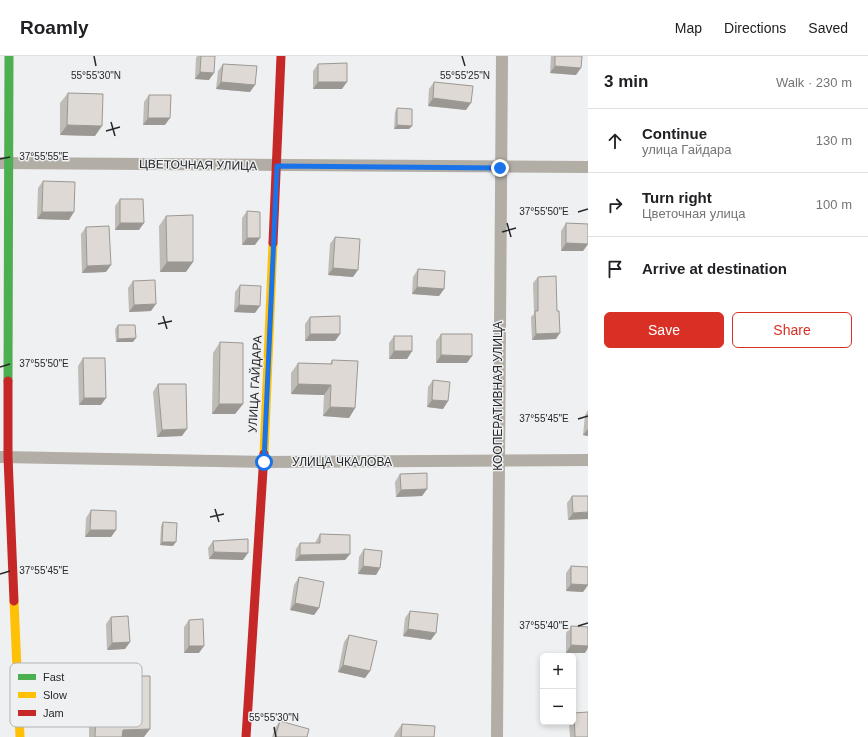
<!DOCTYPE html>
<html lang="en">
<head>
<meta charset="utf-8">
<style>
	:root { --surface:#fff; --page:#f2f2f2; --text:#202124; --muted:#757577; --line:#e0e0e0; --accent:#d93025 }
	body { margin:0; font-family:Helvetica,sans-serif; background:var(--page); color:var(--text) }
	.controls { position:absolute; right:12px; bottom:12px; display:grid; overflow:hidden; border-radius:6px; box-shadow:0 2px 6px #0003 }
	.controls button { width:36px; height:36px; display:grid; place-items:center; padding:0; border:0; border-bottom:1px solid var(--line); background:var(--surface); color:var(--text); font:20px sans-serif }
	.stop { position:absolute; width:12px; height:12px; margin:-9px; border:3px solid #1a73e8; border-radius:50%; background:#fff }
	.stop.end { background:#1a73e8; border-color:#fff; box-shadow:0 1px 4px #0008 }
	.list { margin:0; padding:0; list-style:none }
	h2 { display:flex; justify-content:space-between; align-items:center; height:52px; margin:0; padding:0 16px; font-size:17px }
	h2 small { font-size:13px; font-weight:400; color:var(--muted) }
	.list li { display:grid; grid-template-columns:26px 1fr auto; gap:12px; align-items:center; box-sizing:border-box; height:64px; padding:0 16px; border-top:1px solid var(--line) }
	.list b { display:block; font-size:15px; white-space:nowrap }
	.list p { margin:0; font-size:13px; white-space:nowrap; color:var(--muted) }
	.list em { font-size:13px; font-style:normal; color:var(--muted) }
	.actions { display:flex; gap:8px; padding:12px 16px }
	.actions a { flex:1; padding:9px 0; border:1px solid var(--accent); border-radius:6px; text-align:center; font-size:14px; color:var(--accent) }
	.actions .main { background:var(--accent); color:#fff }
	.icon { flex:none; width:22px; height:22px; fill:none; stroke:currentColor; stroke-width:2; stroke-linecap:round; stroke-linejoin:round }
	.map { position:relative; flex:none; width:588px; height:681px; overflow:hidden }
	header { display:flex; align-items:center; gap:24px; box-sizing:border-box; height:56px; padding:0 20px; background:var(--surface); border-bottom:1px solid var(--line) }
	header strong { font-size:19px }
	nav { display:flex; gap:22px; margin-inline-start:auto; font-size:14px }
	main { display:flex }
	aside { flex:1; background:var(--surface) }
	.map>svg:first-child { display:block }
</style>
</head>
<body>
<header>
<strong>Roamly</strong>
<nav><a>Map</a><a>Directions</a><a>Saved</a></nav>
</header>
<main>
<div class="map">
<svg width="588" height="681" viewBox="0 0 588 681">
	<rect width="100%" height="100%" fill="#eff0f1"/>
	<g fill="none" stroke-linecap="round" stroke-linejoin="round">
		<g stroke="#b2ada5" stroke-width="12">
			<path d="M0 107 588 111"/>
			<path d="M1 401 264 406 588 404"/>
			<path d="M497 681 502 0"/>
		</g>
		<path stroke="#4caf50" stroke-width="9" d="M8 325 9 0"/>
		<g stroke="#ffc107" stroke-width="9">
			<path d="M264 398 273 187"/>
			<path d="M14 545 20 681"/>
		</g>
		<g stroke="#c62828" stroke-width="9">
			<path d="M273 187 281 0"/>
			<path d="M8 325V401L14 545"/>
			<path d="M246 681 264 398"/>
		</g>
	</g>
	<g fill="#bfbbb6">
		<path d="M197 0H215L209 24 195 23 196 2Z"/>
		<path d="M551 0H582L576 19 550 17Z"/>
		<path d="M223 8 250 36 216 33 218 15Z"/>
		<path d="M318 8 342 33H313V15Z"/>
		<path d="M434 26 466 54 428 50 429 33Z"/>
		<path d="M68 37 95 80 60 79V47Z"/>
		<path d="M149 39 165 69H143L144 46Z"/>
		<path d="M397 52 412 70 409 73H394L395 56Z"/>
		<path d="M43 125 69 164 37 163 38 132Z"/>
		<path d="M120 143 139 174H115V150Z"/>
		<path d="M247 155 255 189H242V162Z"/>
		<path d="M166 160 186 216H160L159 170Z"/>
		<path d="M566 167 588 168V188L583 195H561V175Z"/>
		<path d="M86 171 106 216 82 217 81 178Z"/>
		<path d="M335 181 353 221 328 219 330 188Z"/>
		<path d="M418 213 444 233 439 240 412 238 413 221Z"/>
		<path d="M538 221 557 255 556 283 532 284 531 261 534 258 533 227Z"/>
		<path d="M133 225 151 255 129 256 128 232Z"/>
		<path d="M240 229 255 257 234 256 235 236Z"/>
		<path d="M310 261 340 278 335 285H305V268Z"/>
		<path d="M118 269 133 286H116L115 273Z"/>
		<path d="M441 278 467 307H436V285Z"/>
		<path d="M394 280 412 295 407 303H389V287Z"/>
		<path d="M220 286 243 348 235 358H212L213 297Z"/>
		<path d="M83 302 101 349H79L78 310Z"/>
		<path d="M332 304 355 352 349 362 323 360 324 339 291 338V317L298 307 330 308Z"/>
		<path d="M433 324 448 345 443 353 427 351 428 331Z"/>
		<path d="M158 328 182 380 157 381 153 336Z"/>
		<path d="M588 354V380L583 379 585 359Z"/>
		<path d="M400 418 427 433 422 440 396 441 395 426Z"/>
		<path d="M572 440H588L568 464 567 447Z"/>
		<path d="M91 454 116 474 111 481H85L86 462Z"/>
		<path d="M163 466 173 490 160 489 161 470Z"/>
		<path d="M320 478 350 498 345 504 295 505 296 493 300 487H316V485Z"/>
		<path d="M213 485 243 504 209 503 208 492Z"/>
		<path d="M364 493 380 512 376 519 358 518 359 501Z"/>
		<path d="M571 510 588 511V529L583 536 566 535V517Z"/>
		<path d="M299 521 319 552 314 559 290 554 294 529Z"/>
		<path d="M410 555 431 584 403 580 405 562Z"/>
		<path d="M111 561 130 586 125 593 107 594 106 568Z"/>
		<path d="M189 564 199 597H184V571Z"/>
		<path d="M571 570 585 597H566V577Z"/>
		<path d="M349 579 370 615 365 622 338 616 344 586Z"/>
		<path d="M125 620 144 681H89V664L96 655 119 656 118 629Z"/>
		<path d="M574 657 588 681H570L569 666H573V658Z"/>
		<path d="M280 665 307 681H272L275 672Z"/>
		<path d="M402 668 434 681H394L395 678Z"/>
	</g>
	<g fill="#9b9894">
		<path d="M555 10 581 12 576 19 550 17Z"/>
		<path d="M200 16 214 17 209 24 195 23Z"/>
		<path d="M221 26 255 29 250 36 216 33Z"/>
		<path d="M318 26H347L342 33H313Z"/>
		<path d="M433 42 471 47 466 54 428 50Z"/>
		<path d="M148 62H170L165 69H143Z"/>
		<path d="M67 69 102 70 95 80 60 79Z"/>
		<path d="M397 69 412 70 409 73H394Z"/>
		<path d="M42 156H74L69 164 37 163Z"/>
		<path d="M120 167H144L139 174H115Z"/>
		<path d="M247 182H260L255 189H242Z"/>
		<path d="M566 187 588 188 583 195H561Z"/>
		<path d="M167 206H193L186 216H160Z"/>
		<path d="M111 209 106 216 82 217 87 210Z"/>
		<path d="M333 212 358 214 353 221 328 219Z"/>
		<path d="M417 231 444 233 439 240 412 238Z"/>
		<path d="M156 248 151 255 129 256 134 249Z"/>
		<path d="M239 249 260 250 255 257 234 256Z"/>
		<path d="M560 277 556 283 532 284 536 278Z"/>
		<path d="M310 278H340L335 285H305Z"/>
		<path d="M136 282 133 286H116L118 283Z"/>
		<path d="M394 295H412L407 303H389Z"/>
		<path d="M441 299 472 300 467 307H436Z"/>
		<path d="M298 328 331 329 324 339 291 338Z"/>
		<path d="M84 342H106L101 349H79Z"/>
		<path d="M432 344 448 345 443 353 427 351Z"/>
		<path d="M219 348H243L235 358H212Z"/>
		<path d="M330 351 355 352 349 362 323 360Z"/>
		<path d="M187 373 182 380 157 381 162 374Z"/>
		<path d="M588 373V380L583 379Z"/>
		<path d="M427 433 422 440 396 441 401 434Z"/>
		<path d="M588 456V463L568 464 573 457Z"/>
		<path d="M90 474H116L111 481H85Z"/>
		<path d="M162 486H176L173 490 160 489Z"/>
		<path d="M214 496 248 497 243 504 209 503Z"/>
		<path d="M350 498 345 504 295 505 300 499Z"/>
		<path d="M363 510 380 512 376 519 358 518Z"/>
		<path d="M571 528 588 529 583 536 566 535Z"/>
		<path d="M295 547 319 552 314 559 290 554Z"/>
		<path d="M408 573 436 577 431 584 403 580Z"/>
		<path d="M130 586 125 593 107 594 112 587Z"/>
		<path d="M571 589 588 590V592L585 597H566Z"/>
		<path d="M189 590H204L199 597H184Z"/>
		<path d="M343 609 370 615 365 622 338 616Z"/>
		<path d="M150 673 144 681H118L123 674Z"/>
	</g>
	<g fill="#ded9d4" stroke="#9b9894">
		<path d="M201 0H215L214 17 200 16Z"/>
		<path d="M555 0H582L581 12 555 10Z"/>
		<path d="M347 7V26H318V8Z"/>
		<path d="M223 8 257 10 255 29 221 26Z"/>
		<path d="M434 26 473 30 471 47 433 42Z"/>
		<path d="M68 37 103 38 102 70 67 69Z"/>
		<path d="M149 39H171L170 62H148Z"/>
		<path d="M397 52 412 53V70L397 69Z"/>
		<path d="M43 125 75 126 74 156H42Z"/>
		<path d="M120 143H143L144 167H120Z"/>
		<path d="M247 155 260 156V182H247Z"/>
		<path d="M193 159V206H167L166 160Z"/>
		<path d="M566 167 588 168V188L566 187Z"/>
		<path d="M109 170 111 209 87 210 86 171Z"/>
		<path d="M335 181 360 183 358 214 333 212Z"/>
		<path d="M418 213 445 215 444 233 417 231Z"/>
		<path d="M556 220 557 255H559L560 277 536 278 535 255H538V221Z"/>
		<path d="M155 224 156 248 134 249 133 225Z"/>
		<path d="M240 229 261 230 260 250 239 249Z"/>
		<path d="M340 260V278H310V261Z"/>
		<path d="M118 269H135L136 282 118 283Z"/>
		<path d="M441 278H472V300L441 299Z"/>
		<rect x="394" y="280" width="18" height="15"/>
		<path d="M220 286 243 287V348H219Z"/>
		<path d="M83 302H105L106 342H84Z"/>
		<path d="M332 304 358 305 355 352 330 351 331 329 298 328V307L332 308Z"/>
		<path d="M433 324 450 326 448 345 432 344Z"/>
		<path d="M158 328H186L187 373 162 374Z"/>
		<path d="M427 417V433L401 434 400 418Z"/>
		<path d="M572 440H588V456L573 457Z"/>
		<path d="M91 454 116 455V474H90Z"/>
		<path d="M163 466 177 467 176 486H162Z"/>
		<path d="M320 478 350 479V498L300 499V487H320Z"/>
		<path d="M248 483V497L214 496 213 485Z"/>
		<path d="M364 493 382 495 380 512 363 510Z"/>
		<path d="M571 510 588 511V529L571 528Z"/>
		<path d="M299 521 324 526 319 552 295 547Z"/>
		<path d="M410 555 438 558 436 577 408 573Z"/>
		<path d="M128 560 130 586 112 587 111 561Z"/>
		<path d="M203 563 204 590H189V564Z"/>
		<path d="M571 570 588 571V590L571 589Z"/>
		<path d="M349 579 377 585 370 615 343 609Z"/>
		<path d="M125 620H150V673L123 674 122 681H95L96 655 126 656Z"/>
		<path d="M588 656V681H575L574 657Z"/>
		<path d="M280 665 309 673 307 681H275Z"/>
		<path d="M402 668 435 670 434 681H401Z"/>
	</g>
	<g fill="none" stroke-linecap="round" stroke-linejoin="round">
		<path stroke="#1a73e8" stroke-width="5" d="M264 406 277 110 500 112"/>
	</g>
	<path fill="none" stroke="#272829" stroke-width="1.5" d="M94 0 96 10M462 0 465 10M111 66 115 80M106 75 120 71M0 103 10 101M578 156 588 153M507 167 511 181M502 176 516 172M163 260 167 273M158 268 172 265M0 311 10 308M578 363 588 360M215 453 219 466M210 461 224 458M0 518 10 515M578 570 588 567M274 671 276 681"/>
	<g text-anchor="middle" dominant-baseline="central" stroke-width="3" stroke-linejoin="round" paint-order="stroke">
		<g font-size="12" fill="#272829" stroke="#eef0f2">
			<text transform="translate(198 109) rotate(1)">ЦВЕТОЧНАЯ УЛИЦА</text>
			<text transform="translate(255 328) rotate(-87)">УЛИЦА ГАЙДАРА</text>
			<text transform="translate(498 340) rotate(-90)">КООПЕРАТИВНАЯ УЛИЦА</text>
			<text x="342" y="406">УЛИЦА ЧКАЛОВА</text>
		</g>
	</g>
	<rect x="10" y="607" width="132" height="64" rx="6" fill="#eef0f2" stroke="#b2b4b6" stroke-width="1"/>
	<rect x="18" y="618" width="18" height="6" fill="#4caf50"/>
	<rect x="18" y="636" width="18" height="6" fill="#ffc107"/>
	<rect x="18" y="654" width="18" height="6" fill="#c62828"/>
	<g font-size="11" fill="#272829">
		<text x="43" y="625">Fast</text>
		<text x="43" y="643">Slow</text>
		<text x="43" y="661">Jam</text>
	</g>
	<g font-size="10" text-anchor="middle" fill="#272829" stroke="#eef0f2" stroke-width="3" stroke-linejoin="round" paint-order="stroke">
		<text x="96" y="23">55°55'30"N</text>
		<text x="465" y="23">55°55'25"N</text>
		<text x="44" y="104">37°55'55"E</text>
		<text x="544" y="159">37°55'50"E</text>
		<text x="44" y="311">37°55'50"E</text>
		<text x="544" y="366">37°55'45"E</text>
		<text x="44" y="518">37°55'45"E</text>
		<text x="544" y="573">37°55'40"E</text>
		<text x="274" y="665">55°55'30"N</text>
	</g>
</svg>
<div class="controls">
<button>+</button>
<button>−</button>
</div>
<div class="stop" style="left:264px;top:406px"></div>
<div class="stop end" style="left:500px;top:112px"></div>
</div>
<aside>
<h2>3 min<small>Walk · 230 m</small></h2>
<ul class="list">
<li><svg class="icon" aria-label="ahead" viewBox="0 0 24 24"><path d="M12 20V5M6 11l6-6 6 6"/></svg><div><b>Continue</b><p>улица Гайдара</p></div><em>130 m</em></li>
<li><svg class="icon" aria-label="right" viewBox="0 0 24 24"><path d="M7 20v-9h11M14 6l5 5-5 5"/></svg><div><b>Turn right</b><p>Цветочная улица</p></div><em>100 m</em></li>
<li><svg class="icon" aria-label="arrive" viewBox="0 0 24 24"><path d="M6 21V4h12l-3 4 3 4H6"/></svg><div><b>Arrive at destination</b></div></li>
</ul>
<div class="actions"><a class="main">Save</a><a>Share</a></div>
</aside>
</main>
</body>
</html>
